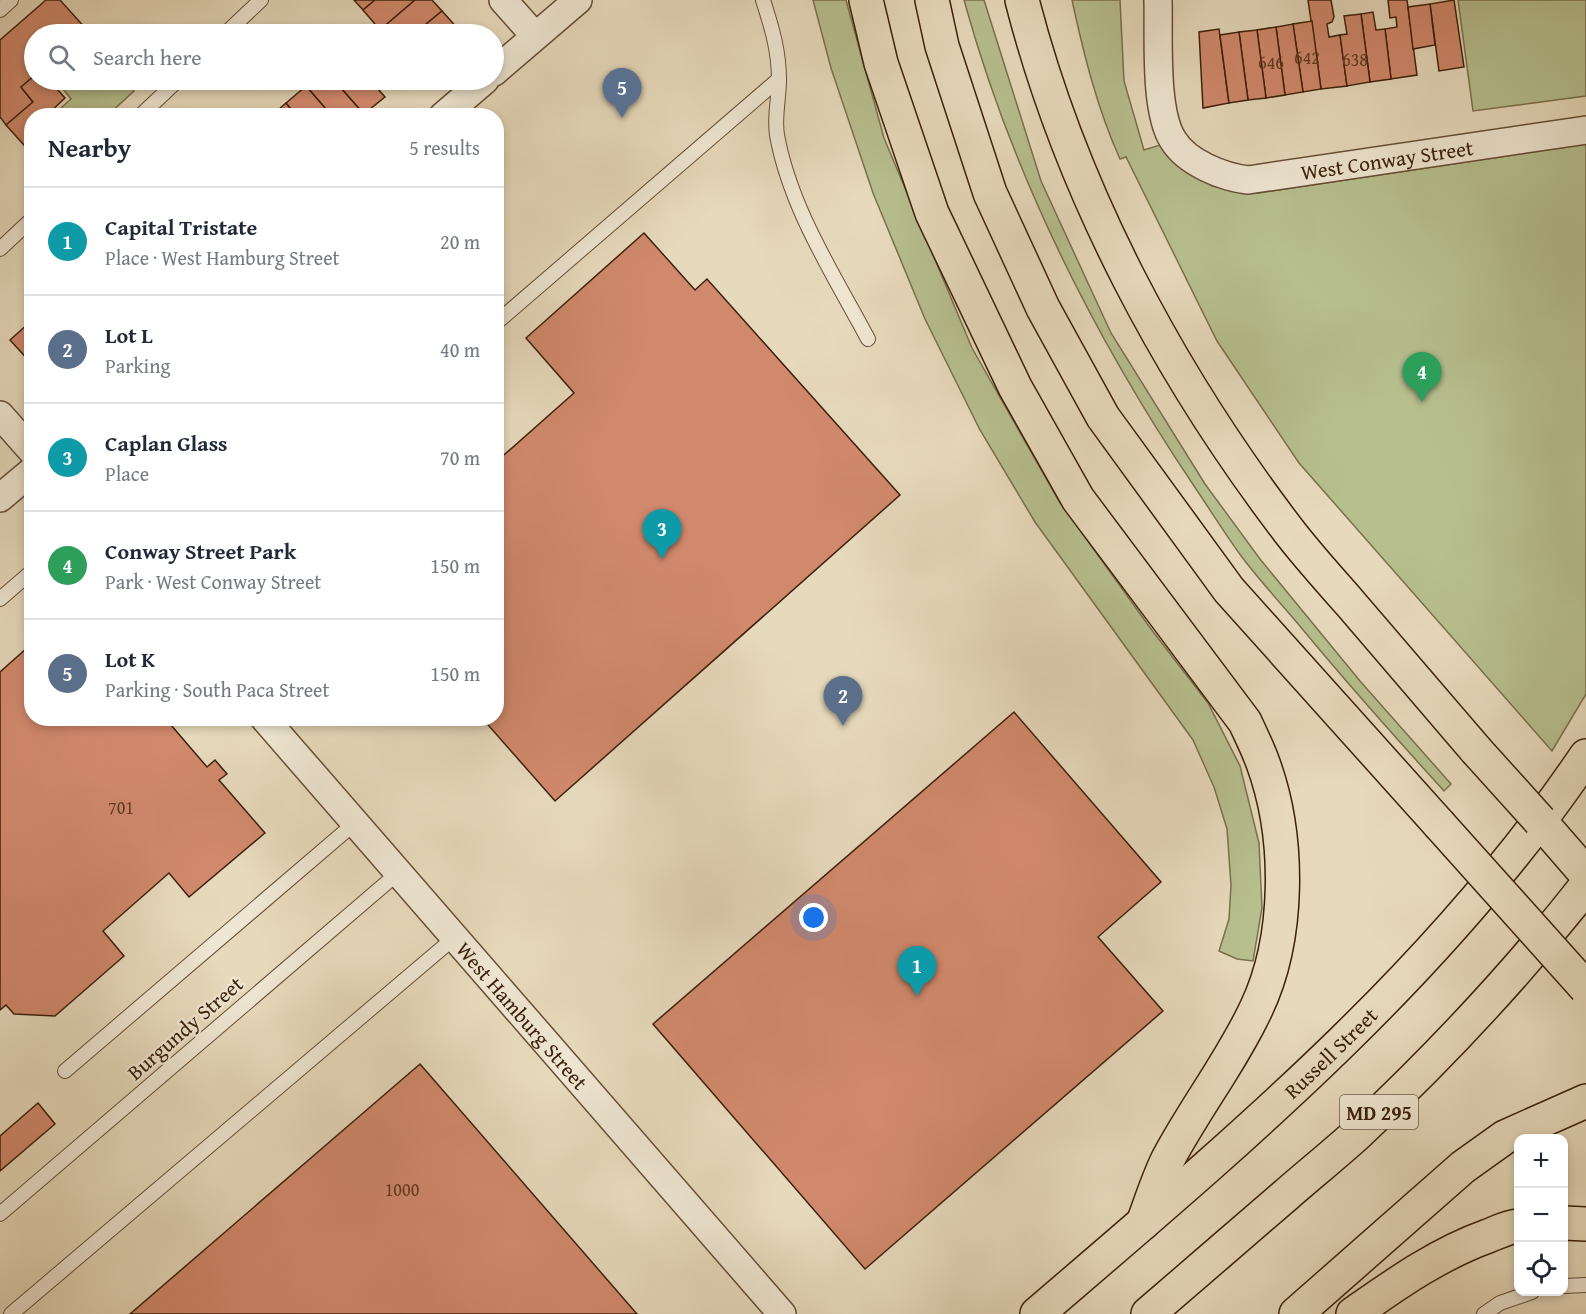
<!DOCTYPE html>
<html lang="en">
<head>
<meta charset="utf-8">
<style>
	:root { --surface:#fff; --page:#f2f2f3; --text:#1f2937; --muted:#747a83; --line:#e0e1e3; --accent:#8f2418 }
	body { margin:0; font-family:"Gentium Book Plus",serif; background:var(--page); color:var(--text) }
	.controls { position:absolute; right:18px; bottom:18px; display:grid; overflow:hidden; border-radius:12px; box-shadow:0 3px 9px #0003 }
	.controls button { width:54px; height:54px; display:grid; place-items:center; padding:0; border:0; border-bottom:2px solid var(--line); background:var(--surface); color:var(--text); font:30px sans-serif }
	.you { position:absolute; left:814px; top:918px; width:21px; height:21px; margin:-15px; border:4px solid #fff; border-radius:50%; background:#1a73e8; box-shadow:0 0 0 9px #1a73e833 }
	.badge { display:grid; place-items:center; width:39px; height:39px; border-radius:50%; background:var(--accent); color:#fff; font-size:20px; font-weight:700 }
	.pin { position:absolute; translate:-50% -50px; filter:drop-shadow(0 2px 3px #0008) }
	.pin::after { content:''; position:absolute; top:32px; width:21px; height:18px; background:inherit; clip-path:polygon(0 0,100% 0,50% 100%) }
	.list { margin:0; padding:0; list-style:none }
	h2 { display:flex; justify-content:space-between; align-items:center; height:78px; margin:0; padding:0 24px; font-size:26px }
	h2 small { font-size:20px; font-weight:400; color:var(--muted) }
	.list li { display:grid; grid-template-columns:39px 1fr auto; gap:18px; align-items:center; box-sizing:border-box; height:108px; padding:0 24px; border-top:2px solid var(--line) }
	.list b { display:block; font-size:22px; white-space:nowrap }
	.list p { margin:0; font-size:20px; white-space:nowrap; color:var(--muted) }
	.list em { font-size:20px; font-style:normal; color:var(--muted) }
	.icon { flex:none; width:33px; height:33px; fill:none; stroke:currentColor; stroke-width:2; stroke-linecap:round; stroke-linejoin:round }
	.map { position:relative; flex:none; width:1586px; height:1314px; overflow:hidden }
	.search { position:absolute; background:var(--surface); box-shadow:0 3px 9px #0003; left:24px; top:24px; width:480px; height:66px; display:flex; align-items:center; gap:15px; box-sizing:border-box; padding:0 21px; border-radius:33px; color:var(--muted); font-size:22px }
	.panel { position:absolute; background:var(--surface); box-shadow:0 3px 9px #0003; left:24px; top:108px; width:480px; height:618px; border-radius:24px }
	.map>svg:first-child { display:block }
</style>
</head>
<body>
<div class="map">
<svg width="1586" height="1314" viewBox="0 0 1586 1314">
	<rect width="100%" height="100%" fill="#e7dabc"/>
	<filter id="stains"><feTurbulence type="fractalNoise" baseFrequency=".00333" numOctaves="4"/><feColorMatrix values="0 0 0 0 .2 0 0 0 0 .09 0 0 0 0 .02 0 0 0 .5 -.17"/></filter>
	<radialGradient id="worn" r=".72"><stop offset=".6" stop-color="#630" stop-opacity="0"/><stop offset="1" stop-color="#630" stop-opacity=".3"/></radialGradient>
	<g fill="#b7bf8f" stroke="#7a704c" stroke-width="1.5">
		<path d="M813 0H846L884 138 972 348 1059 501 1151 629 1208 703 1240 766 1259 843 1262 908 1253 961 1237 959 1219 951 1229 919 1231 885 1227 829 1214 787 1193 740 1035 522 980 430 925 319 873 193 831 68Z"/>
		<path d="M964 0H984L1041 181 1111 333 1205 484 1260 559 1360 681 1451 784 1444 791C1395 737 1346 682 1299 625 1279 601 1257 578 1239 553 1223 531 1209 508 1194 486 1094 337 1012 174 964 0Z"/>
		<path d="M1072 0H1120L1124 81 1144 150 1160 145 1212 186 1258 193 1586 144V694L1552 751 1299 463 1217 341 1126 157 1120 159C1097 108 1084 55 1072 0Z"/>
		<path d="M1458 0H1586V96L1473 111Z"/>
		<path d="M56 80H123L134 91 108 115H53L71 99Z"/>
	</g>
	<g fill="#d1896d" stroke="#3c2009" stroke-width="1.5">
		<path d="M46 0H60L87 30 82 34H34V76L21 87 33 102 6 125 0 117V40Z"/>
		<path d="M354 0H375L363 10Z"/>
		<path d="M375 0H415L380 30 363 10Z"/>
		<path d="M415 0H432L442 11 414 34H384L380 30Z"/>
		<path d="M1308 0H1331L1334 17 1332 22 1327 24 1329 37 1340 35 1347 86 1321 89Z"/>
		<path d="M1388 0H1407L1417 75 1391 79 1385 29 1397 27 1396 17 1390 18Z"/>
		<path d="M1454 0 1464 67 1439 71 1430 4Z"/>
		<path d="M1430 4 1435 45 1413 49 1408 7Z"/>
		<path d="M442 11 459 30 454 34H414Z"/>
		<path d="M1373 12 1376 30 1385 29 1391 79 1370 82 1361 14Z"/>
		<path d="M1361 14 1370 82 1347 86 1340 35 1347 34 1344 16Z"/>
		<path d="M1312 21 1321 89 1303 92 1293 24Z"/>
		<path d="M1293 24 1303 92 1285 95 1276 27Z"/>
		<path d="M1276 27 1285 95 1266 98 1257 30Z"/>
		<path d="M1219 29 1229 103 1203 108 1199 32Z"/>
		<path d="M1257 30 1266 98 1248 100 1239 32Z"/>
		<path d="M1239 32 1248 100 1229 103 1220 35Z"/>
		<path d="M34 76V80H49L65 98 46 116H32V154L6 125 33 102 21 87Z"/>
		<path d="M314 80H334L364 114 332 116 306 86Z"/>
		<path d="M334 80H370L385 97 364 114Z"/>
		<path d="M306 86 332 116H296L286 103Z"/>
		<path d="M286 103 296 116H271Z"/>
		<path d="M644 233 695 290 707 279 900 495 555 801 482 718H496V462L574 393 526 338Z"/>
		<path d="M30 322 32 324V364L10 340Z"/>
		<path d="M27 648 32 652V718H165L207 767 215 760 227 774 219 780 265 833 189 897 169 873 103 931 124 956 55 1016 14 1014 6 1005 0 1010V672Z"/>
		<path d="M1014 712 1161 882 1098 937 1163 1011 865 1269 653 1024Z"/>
		<path d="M420 1064 637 1314H130Z"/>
		<path d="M38 1103 55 1124 0 1171V1136Z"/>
	</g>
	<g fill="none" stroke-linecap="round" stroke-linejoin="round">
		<defs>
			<g id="service">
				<path d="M763 0C772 28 779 51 779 80 779 98 774 118 777 135 790 208 834 275 868 339"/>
				<path d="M0 10 11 0"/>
				<path d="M225 34 261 0"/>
				<path d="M140 116 178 80"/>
				<path d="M0 249 32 219"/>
				<path d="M496 323 779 79"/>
				<path d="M0 599 29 574 32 577"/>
				<path d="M65 1071 355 823"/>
				<path d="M0 1214 398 873"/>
				<path d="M1564 1286 1586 1285"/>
				<path d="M11 1314 454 938"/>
				<path d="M1484 1314 1500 1303 1532 1292"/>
			</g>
			<g id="minor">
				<path d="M503 0 535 36"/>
				<path id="s1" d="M1158 0C1159 36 1154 111 1173 140 1187 163 1223 177 1248 180L1586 130"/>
				<path d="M494 72 578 0"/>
				<path d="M443 116 485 80"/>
				<path d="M0 415 32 451"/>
				<path d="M0 498 32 471"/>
				<path id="s2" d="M264 718 782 1314"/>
			</g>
			<g id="primary">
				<path d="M866 0 881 63 932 213 1015 387 1078 499 1245 722C1251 735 1258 749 1263 763 1290 837 1290 938 1256 1009 1231 1062 1195 1108 1168 1159 1158 1179 1151 1202 1143 1223"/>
				<path id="s3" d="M1037 1314C1235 1144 1439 974 1586 756"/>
				<path d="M1148 1314C1194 1274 1240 1235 1286 1195 1310 1174 1335 1154 1358 1133 1440 1056 1517 974 1586 886"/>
			</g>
			<g id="motorway">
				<path d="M932 0 942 46 990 193 1043 308 1103 417 1229 590 1439 824"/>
				<path d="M1022 0C1071 191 1169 374 1288 530 1307 555 1329 579 1350 603 1392 652 1434 701 1476 750"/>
				<path d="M1540 821 1586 874"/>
				<path d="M1564 1223 1586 1224"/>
				<path d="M1296 1314 1463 1167 1505 1137 1586 1101"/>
				<path d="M1353 1314C1396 1284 1438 1254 1488 1236 1498 1232 1508 1227 1518 1226"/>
			</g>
		</defs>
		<use href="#service" stroke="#674e36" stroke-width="16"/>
		<use href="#minor" stroke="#674e36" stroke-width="30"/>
		<use href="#primary" stroke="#3c2009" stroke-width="36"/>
		<use href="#motorway" stroke="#3c2009" stroke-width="36"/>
		<use href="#service" stroke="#efe7d3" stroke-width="14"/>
		<use href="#minor" stroke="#efe7d3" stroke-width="27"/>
		<use href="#primary" stroke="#e7dabc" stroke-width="33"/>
		<use href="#motorway" stroke="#e7dabc" stroke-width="33"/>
		<defs>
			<g id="motorway-bridge">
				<path d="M1476 750 1540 821"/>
				<path d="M1439 824 1586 988"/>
			</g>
		</defs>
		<use href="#motorway-bridge" stroke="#3c2009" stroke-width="36" stroke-linecap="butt"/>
		<use href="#motorway-bridge" stroke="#e7dabc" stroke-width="33"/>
	</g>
	<g text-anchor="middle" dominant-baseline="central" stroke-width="4.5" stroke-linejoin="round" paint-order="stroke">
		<g font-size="18" fill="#613a22">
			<text x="1307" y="57">642</text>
			<text x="1355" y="59">638</text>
			<text x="1271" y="62">646</text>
			<text x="121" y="807">701</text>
			<text x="402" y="1189">1000</text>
		</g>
		<rect fill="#efe7d3" stroke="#725c46" stroke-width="1.5" x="1340" y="1095" width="78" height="34" rx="4.5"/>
		<g font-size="20" font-weight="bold" fill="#3c2009">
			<text x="1379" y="1112">MD 295</text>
		</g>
		<g font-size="21" fill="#3c2009" stroke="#efe7d3">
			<text stroke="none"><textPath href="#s1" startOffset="370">West Conway Street</textPath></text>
			<text stroke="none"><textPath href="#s2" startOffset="394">West Hamburg Street</textPath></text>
			<text transform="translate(185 1028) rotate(-41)">Burgundy Street</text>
			<text stroke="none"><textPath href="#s3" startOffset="393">Russell Street</textPath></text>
		</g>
	</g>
	<rect width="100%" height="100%" filter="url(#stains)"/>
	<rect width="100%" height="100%" fill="url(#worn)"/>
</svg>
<div class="controls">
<button>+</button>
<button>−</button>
<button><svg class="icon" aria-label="locate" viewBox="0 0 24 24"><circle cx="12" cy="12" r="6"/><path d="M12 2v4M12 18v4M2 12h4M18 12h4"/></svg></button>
</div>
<div class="you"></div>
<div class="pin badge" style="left:917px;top:996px;background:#0f9aa8">1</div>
<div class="pin badge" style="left:843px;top:726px;background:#5c6f8a">2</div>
<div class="pin badge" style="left:662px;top:559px;background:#0f9aa8">3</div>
<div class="pin badge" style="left:1422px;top:402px;background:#2e9e5b">4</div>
<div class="pin badge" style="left:622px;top:118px;background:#5c6f8a">5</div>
<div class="search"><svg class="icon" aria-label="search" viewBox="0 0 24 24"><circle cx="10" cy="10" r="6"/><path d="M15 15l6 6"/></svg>Search here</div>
<section class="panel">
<h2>Nearby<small>5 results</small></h2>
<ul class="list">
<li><span class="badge" style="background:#0f9aa8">1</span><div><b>Capital Tristate</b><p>Place · West Hamburg Street</p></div><em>20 m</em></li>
<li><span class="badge" style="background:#5c6f8a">2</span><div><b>Lot L</b><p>Parking</p></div><em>40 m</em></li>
<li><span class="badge" style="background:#0f9aa8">3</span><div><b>Caplan Glass</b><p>Place</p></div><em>70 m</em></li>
<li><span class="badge" style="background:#2e9e5b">4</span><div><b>Conway Street Park</b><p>Park · West Conway Street</p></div><em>150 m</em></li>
<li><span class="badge" style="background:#5c6f8a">5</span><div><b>Lot K</b><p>Parking · South Paca Street</p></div><em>150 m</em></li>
</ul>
</section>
</div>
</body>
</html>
